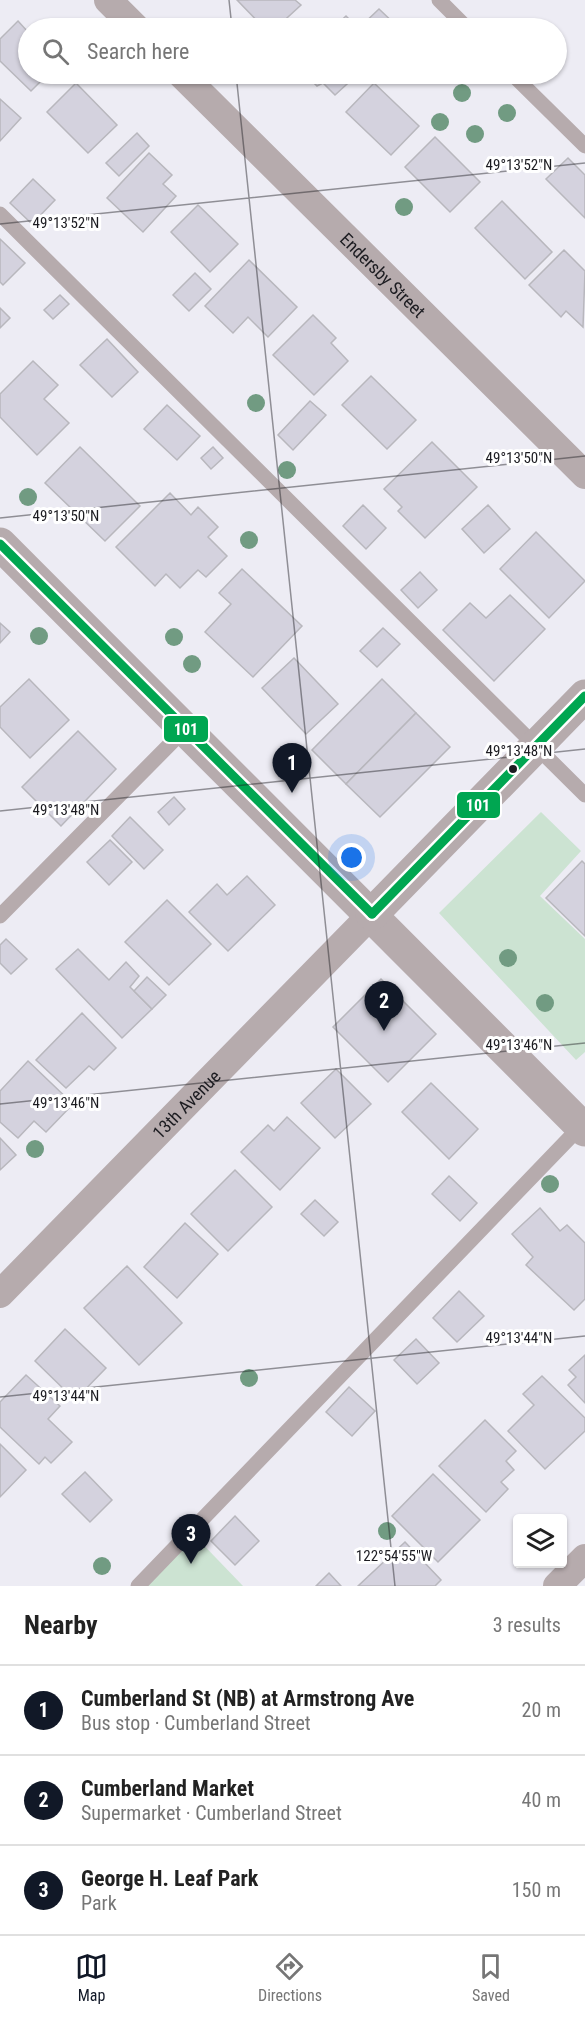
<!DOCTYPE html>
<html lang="en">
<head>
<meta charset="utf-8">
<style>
	:root { --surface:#fff; --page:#f2f2f2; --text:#222; --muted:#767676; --line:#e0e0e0; --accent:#111827 }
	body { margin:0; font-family:"Roboto Condensed",sans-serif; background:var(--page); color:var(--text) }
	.controls { position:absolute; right:18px; bottom:18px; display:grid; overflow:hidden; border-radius:6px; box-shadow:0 2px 4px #0004 }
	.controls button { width:54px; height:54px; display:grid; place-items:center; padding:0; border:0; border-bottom:2px solid var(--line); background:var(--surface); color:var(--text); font:30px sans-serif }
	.you { position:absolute; left:352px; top:858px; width:21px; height:21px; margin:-15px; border:4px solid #fff; border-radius:50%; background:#1a73e8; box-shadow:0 0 0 9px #1a73e833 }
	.badge { display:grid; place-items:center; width:39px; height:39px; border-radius:50%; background:var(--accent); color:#fff; font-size:20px; font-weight:700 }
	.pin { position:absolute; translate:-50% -50px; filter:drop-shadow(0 2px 3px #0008) }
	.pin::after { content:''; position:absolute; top:32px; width:21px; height:18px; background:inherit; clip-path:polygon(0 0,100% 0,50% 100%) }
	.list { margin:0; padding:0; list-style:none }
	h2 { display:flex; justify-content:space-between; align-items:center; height:78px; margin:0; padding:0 24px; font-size:26px }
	h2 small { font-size:20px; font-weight:400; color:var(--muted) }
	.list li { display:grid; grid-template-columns:39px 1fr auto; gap:18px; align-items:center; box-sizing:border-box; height:90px; padding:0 24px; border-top:2px solid var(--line) }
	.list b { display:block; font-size:22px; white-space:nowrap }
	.list p { margin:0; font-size:20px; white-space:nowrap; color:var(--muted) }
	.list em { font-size:20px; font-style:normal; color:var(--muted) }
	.icon { flex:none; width:33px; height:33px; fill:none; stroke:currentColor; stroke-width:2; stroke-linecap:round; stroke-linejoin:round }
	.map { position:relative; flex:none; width:585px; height:1586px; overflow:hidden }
	.search { position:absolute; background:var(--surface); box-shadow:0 2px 4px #0004; left:18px; right:18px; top:18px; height:66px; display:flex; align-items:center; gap:15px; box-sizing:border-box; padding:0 21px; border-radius:33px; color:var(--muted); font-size:22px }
	.sheet { height:348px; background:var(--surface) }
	nav { display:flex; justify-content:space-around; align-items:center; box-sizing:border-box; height:84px; border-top:2px solid var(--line); background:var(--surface); font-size:16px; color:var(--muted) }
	nav a { display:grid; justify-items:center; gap:3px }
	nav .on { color:var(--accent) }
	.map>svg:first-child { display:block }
</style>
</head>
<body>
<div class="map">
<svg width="585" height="1586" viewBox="0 0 585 1586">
	<rect width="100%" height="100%" fill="#edecf4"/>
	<g fill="#cce3d2">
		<path d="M541 812 581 851 540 896 585 939V1052L576 1060 439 913Z"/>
		<path d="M191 1532 243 1586H138Z"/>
	</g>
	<g fill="#d4d2de" stroke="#b8b7bd" stroke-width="1.5">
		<path d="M237 0H295L301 5 276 28H264Z"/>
		<path d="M379 9 399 28H359Z"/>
		<path d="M346 16 358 28H333Z"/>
		<path d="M18 21 28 32V74H48L31 91 0 61V39Z"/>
		<path d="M305 74H358L335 95 323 83 317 86Z"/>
		<path d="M76 83 117 125 88 153 47 112Z"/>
		<path d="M374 83 419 126 391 155 346 112Z"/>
		<path d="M0 99 21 118 0 141Z"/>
		<path d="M137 133 149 146 119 176 106 163Z"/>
		<path d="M435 137 480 182 450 212 405 167Z"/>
		<path d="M149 153 172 175 163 184 176 196 143 232 107 198Z"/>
		<path d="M568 158 585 175V218L546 179Z"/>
		<path d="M33 179 55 200 32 224 10 203Z"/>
		<path d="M502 201 552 252 525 279 475 228Z"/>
		<path d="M198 205 238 244 210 272 171 232Z"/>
		<path d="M0 239 25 263 3 285 0 282Z"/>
		<path d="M564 250 585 271 583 327 566 311 561 317 529 285Z"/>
		<path d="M249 260 297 307 268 337 248 317 233 333 205 306Z"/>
		<path d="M195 273 211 289 189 311 173 295Z"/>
		<path d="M60 295 69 304 53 319 44 310Z"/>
		<path d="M0 308 10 318 0 328Z"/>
		<path d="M313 315 336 338 331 343 348 361 314 395 273 355Z"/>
		<path d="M107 339 138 372 112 397 80 365Z"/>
		<path d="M33 361 58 385 44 399 69 423 37 455 0 417V394Z"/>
		<path d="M371 376 416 420 387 449 342 405Z"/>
		<path d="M310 401 326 415 293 450 278 435Z"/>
		<path d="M167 405 200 436 177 460 144 429Z"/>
		<path d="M432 442 477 487 425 538 398 511 402 507 384 489Z"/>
		<path d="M80 447 140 506 105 541 45 483Z"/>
		<path d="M213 447 223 458 211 469 201 458Z"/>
		<path d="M170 493 191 515 198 507 218 527 208 537 227 556 206 577 198 570 180 588 166 574 155 586 116 547Z"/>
		<path d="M363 505 386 528 366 549 343 526Z"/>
		<path d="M488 505 510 529 484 553 462 529Z"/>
		<path d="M536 532 585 581 549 618 500 569Z"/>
		<path d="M242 569 302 626 253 677 205 632 231 604 219 593Z"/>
		<path d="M420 572 437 590 418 608 401 590Z"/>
		<path d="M510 595 545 629 494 681 443 630 470 603 486 618Z"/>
		<path d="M0 623 10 632 0 643Z"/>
		<path d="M383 628 400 644 377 667 360 651Z"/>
		<path d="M294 658 338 704 306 734 262 688Z"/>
		<path d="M29 679 69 720 30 758 0 727V707Z"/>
		<path d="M382 679 416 713 346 784 312 750Z"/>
		<path d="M416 713 450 747 380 817 346 784Z"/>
		<path d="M78 731 116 769 61 826 22 787Z"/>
		<path d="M174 797 185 809 169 825 158 812Z"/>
		<path d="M130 817 163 850 144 869 112 836Z"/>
		<path d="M110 840 132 862 109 885 87 862Z"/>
		<path d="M582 861 585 864V936L546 898Z"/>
		<path d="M247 876 275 905 228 951 189 912 217 884 227 895Z"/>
		<path d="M167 900 211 944 169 985 125 942Z"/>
		<path d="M6 939 27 959 11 974 0 963V945Z"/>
		<path d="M78 949 109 980 126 962 139 976 130 987 152 1009 122 1038 56 969Z"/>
		<path d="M147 977 166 995 152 1009 134 991Z"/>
		<path d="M381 979 436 1034 388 1082 333 1027Z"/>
		<path d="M82 1013 116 1048 94 1070 89 1066 66 1088 36 1060Z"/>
		<path d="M28 1061 73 1104 46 1132 34 1121 18 1138 0 1122V1091Z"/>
		<path d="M336 1069 371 1104 335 1138 301 1103Z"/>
		<path d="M431 1083 478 1129 449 1159 402 1112Z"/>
		<path d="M287 1117 320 1148 280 1190 241 1152 268 1125 274 1131Z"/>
		<path d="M0 1138 16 1155 0 1170Z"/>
		<path d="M235 1170 272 1207 228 1251 191 1214Z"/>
		<path d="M449 1176 477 1203 460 1221 432 1194Z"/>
		<path d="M315 1200 338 1222 324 1236 301 1214Z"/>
		<path d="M540 1208 560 1231 567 1225 585 1243V1299L574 1310 526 1265 533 1257 512 1234Z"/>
		<path d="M185 1223 218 1254 177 1298 144 1267Z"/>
		<path d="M127 1266 182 1323 139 1365 84 1308Z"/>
		<path d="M459 1291 484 1316 457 1342 433 1318Z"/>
		<path d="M65 1329 106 1368 75 1400 35 1361Z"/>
		<path d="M416 1339 439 1363 417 1384 394 1360Z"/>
		<path d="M585 1355V1403L568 1385 576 1377 569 1370Z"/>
		<path d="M26 1375 60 1406 48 1419 72 1442 51 1463 45 1457 39 1464 0 1427V1402Z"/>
		<path d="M542 1376 585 1418V1431L545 1469 508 1431 534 1405 523 1394Z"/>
		<path d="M349 1387 375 1411 352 1436 326 1412Z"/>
		<path d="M485 1420 516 1451 506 1461 514 1470 501 1482 508 1489 486 1512 439 1466Z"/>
		<path d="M0 1444 26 1470 0 1497Z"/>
		<path d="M85 1472 112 1500 90 1522 62 1494Z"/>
		<path d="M433 1474 480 1520 438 1562 392 1516Z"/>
		<path d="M235 1516 259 1541 235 1565 211 1541Z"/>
		<path d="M405 1542 441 1580 435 1586H358Z"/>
		<path d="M329 1573 341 1586H316Z"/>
	</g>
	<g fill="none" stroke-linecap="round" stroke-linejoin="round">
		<g stroke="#b6abad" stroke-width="15">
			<path d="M439 0 467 28"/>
			<path d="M512 74 585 146"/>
			<path d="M0 214 585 795"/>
			<path d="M0 916 185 729"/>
			<path d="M138 1586 581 1126"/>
		</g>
		<g stroke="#b6abad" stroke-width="28">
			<path d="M108 0 136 28"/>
			<path id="s1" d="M181 74 585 475"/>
			<path id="s2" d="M0 1294 372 914"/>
			<path d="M557 1586 585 1558"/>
		</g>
		<g stroke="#b6abad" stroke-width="33">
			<path d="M0 544 585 1130"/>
			<path d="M372 914 585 696"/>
		</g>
		<defs>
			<g id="bus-1">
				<path d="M0 544 372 914"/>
				<path d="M372 914 585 696"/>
			</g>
		</defs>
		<use href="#bus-1" stroke="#fff" stroke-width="14"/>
		<use href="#bus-1" stroke="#00a651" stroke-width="9"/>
	</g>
	<g fill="#719b82">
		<circle cx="462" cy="93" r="9"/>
		<circle cx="507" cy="113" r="9"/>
		<circle cx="440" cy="122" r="9"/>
		<circle cx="475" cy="134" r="9"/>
		<circle cx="404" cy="207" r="9"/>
		<circle cx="256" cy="403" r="9"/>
		<circle cx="287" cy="470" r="9"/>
		<circle cx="28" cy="497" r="9"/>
		<circle cx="249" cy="540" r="9"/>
		<circle cx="39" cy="636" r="9"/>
		<circle cx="174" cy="637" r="9"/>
		<circle cx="192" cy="664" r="9"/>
		<circle cx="508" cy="958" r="9"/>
		<circle cx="545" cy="1003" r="9"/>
		<circle cx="35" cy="1149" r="9"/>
		<circle cx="550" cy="1184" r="9"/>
		<circle cx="249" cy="1378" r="9"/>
		<circle cx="387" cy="1531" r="9"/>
		<circle cx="102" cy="1566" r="9"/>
	</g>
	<path fill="none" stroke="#1c1c21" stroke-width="1.5" stroke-opacity="0.45" d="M229 0 232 28M236 74 395 1586M0 224 585 163M0 518 585 456M0 811 585 749M0 1104 585 1043M0 1397 585 1336"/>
	<circle fill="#1c1c21" stroke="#fff" stroke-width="2" cx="513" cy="769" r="5"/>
	<g text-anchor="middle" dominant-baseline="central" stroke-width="6" stroke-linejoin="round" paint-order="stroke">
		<g font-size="18" fill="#1c1c21" stroke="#fff">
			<text stroke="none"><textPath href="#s1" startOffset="285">Endersby Street</textPath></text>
			<text stroke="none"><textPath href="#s2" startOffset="266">13th Avenue</textPath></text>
		</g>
	</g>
	<g font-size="15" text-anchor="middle" fill="#1c1c21" stroke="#fff" stroke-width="6" stroke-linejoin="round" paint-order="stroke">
		<text x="519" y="170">49°13'52"N</text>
		<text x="66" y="228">49°13'52"N</text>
		<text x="519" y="463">49°13'50"N</text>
		<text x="66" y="521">49°13'50"N</text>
		<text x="519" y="756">49°13'48"N</text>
		<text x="66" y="815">49°13'48"N</text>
		<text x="519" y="1050">49°13'46"N</text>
		<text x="66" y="1108">49°13'46"N</text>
		<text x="519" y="1343">49°13'44"N</text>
		<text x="66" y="1401">49°13'44"N</text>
		<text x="394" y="1561">122°54'55"W</text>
	</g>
	<g stroke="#fff" stroke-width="2">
		<rect x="163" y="715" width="46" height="28" rx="6" fill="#00a651"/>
		<rect x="456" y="791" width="45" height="28" rx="6" fill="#00a651"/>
	</g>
	<g font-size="16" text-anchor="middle" font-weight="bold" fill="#fff">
		<text x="186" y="735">101</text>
		<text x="478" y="811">101</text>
	</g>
</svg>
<div class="controls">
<button><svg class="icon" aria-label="layers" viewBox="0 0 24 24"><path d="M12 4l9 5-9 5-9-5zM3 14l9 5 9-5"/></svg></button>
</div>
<div class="you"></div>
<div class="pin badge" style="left:292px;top:793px">1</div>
<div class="pin badge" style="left:384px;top:1031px">2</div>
<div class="pin badge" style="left:191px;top:1564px">3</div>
<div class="search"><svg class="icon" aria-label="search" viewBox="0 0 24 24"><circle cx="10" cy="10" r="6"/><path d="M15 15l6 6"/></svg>Search here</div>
</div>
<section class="sheet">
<h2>Nearby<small>3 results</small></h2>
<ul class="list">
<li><span class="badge">1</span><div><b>Cumberland St (NB) at Armstrong Ave</b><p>Bus stop · Cumberland Street</p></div><em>20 m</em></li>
<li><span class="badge">2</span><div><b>Cumberland Market</b><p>Supermarket · Cumberland Street</p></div><em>40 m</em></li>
<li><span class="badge">3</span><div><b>George H. Leaf Park</b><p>Park</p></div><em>150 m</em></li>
</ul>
</section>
<nav>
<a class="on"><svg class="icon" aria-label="map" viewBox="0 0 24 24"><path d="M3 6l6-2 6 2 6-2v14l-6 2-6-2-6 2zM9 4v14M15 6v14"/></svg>Map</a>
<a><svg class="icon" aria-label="directions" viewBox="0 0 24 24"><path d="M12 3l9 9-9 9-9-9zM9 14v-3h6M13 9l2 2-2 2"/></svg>Directions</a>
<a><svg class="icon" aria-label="saved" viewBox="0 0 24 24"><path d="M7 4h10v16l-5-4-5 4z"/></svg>Saved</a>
</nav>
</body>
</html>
